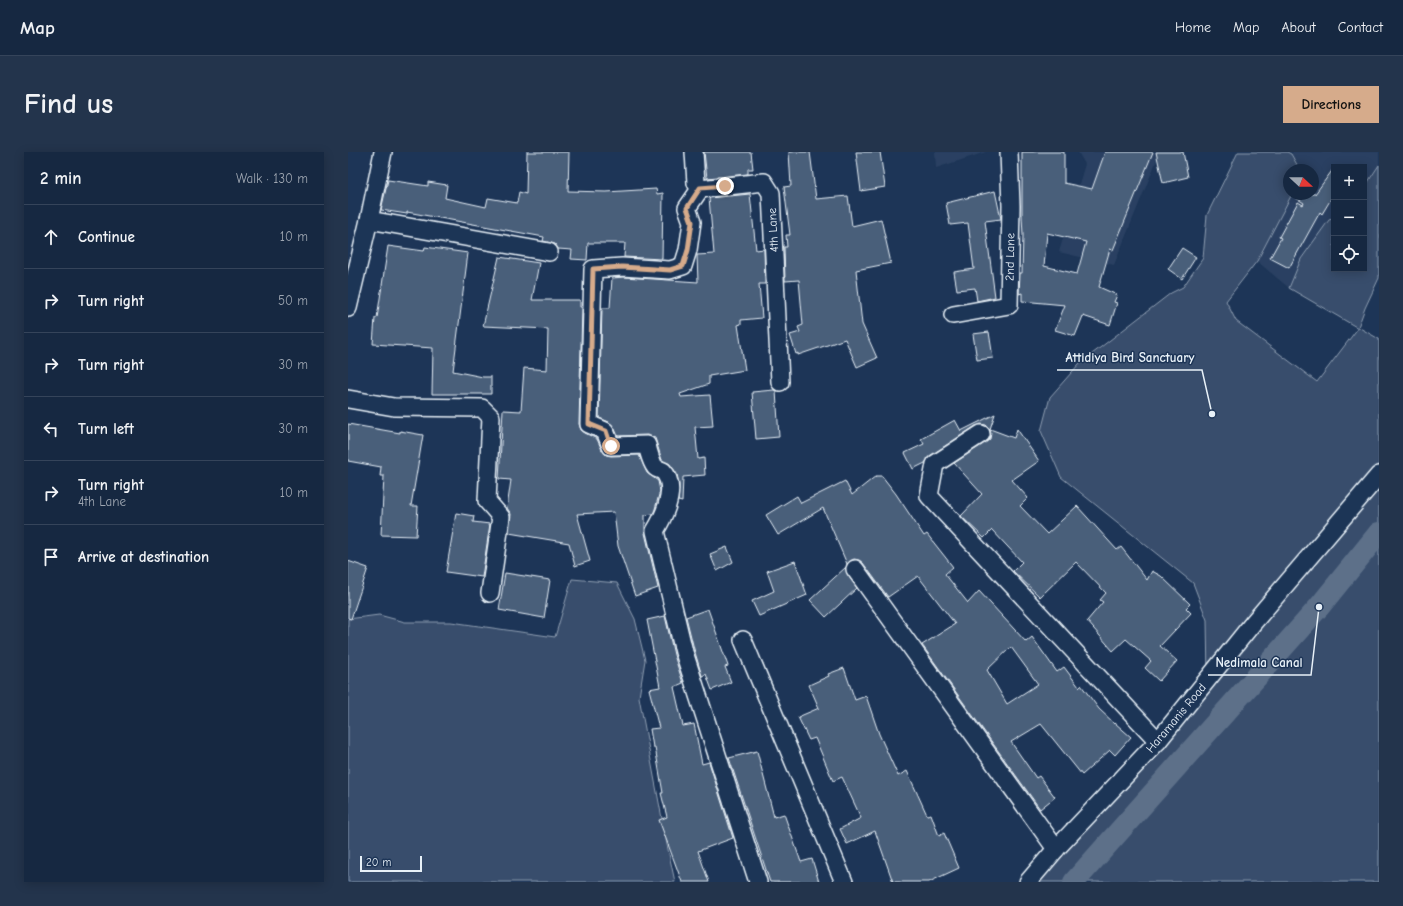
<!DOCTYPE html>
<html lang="en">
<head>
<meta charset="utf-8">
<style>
	:root { --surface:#162841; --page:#23344c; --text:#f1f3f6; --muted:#9ea6b1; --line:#35445a; --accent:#d6ab8b }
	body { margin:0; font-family:"Comic Neue",sans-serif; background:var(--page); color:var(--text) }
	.controls { position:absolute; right:12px; top:12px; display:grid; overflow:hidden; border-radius:0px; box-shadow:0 2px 10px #0003 }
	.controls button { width:36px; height:36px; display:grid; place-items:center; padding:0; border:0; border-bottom:1px solid var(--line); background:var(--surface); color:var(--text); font:20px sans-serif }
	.compass { position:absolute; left:935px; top:12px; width:36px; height:36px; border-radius:50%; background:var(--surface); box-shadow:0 2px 10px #0003; rotate:112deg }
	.scale { position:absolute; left:12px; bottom:10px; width:62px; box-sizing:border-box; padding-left:4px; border:2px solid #e8f1f8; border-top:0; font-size:11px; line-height:14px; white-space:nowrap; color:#e8f1f8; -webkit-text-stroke:3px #1d3557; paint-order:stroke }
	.stop { position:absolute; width:12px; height:12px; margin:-9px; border:3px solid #d6ab8b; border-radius:50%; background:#fff }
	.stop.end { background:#d6ab8b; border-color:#fff; box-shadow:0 1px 4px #0008 }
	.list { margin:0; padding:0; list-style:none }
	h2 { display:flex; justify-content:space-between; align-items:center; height:52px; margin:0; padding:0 16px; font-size:17px }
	h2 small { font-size:13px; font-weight:400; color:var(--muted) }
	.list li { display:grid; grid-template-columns:26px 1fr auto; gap:12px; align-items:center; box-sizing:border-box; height:64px; padding:0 16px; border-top:1px solid var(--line) }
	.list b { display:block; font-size:15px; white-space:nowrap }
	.list p { margin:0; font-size:13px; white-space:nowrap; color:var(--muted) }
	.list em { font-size:13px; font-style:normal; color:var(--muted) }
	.icon { flex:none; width:22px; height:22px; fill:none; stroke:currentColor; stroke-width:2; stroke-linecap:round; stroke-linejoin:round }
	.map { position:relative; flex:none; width:1031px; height:730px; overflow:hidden; border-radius:0px }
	header { display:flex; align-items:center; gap:24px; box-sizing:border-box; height:56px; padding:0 20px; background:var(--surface); border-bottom:1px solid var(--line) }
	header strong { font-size:19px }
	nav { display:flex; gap:22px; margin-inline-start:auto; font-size:14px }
	.intro { display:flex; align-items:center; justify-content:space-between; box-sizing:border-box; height:96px; padding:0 24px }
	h1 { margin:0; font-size:28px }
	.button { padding:10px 18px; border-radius:0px; background:var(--accent); color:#111; font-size:14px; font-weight:700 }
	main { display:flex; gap:24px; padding:0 24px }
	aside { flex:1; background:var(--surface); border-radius:0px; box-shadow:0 2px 10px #0003 }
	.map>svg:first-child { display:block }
</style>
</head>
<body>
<header>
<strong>Map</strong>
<nav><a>Home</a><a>Map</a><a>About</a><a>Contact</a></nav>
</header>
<div class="intro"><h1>Find us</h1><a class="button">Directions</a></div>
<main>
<aside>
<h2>2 min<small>Walk · 130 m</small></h2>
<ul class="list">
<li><svg class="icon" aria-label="ahead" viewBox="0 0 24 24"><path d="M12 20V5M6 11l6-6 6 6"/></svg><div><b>Continue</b></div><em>10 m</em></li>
<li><svg class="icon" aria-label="right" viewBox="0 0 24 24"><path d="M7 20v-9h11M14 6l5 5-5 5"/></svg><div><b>Turn right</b></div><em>50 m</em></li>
<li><svg class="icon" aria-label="right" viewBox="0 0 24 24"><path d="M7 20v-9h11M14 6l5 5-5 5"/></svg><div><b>Turn right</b></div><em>30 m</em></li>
<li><svg class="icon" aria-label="left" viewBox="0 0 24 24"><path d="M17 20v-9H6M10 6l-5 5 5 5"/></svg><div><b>Turn left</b></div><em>30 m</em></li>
<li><svg class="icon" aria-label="right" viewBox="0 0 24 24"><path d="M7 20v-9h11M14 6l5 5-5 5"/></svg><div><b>Turn right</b><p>4th Lane</p></div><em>10 m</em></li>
<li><svg class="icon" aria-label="arrive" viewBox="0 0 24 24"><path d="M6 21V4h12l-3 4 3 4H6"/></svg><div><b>Arrive at destination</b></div></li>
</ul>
</aside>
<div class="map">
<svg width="1031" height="730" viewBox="0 0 1031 730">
	<rect width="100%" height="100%" fill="#1d3557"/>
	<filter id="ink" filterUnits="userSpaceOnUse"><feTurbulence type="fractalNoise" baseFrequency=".025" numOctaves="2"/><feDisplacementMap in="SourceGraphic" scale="8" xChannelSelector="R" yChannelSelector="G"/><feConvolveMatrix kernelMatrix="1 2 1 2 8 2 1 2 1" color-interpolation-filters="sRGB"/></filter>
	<g filter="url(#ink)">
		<g fill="#2a4162">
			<path d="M587 0H638L588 16Z"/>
			<path d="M730 0H812L766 113 711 100 737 12Z"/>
			<path d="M945 0H1031V13L1016 36V15H986V66L981 68 953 107 941 136 909 109 944 42H965V18H952L943 2Z"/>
		</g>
		<g fill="#374d6c" stroke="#909fb2">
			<path d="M890 0H939L943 2 952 18H941V42H944L909 109 878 149 888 169 969 230 1010 176 941 136 953 107 981 68 986 66V117H1016V36L1031 13V126L1017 156 1010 175 1031 187V730H680L860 527 859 468 845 431 713 325 693 279 702 245 731 212 823 141 835 135 855 106 859 63Z"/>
			<path d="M224 427 269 431 287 467 297 508 291 545 319 693 327 730H0V467L31 463 57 470H103L207 485Z"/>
		</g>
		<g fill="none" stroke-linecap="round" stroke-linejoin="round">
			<path stroke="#5d7089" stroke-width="22" d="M726 730 971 455 1031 381"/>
		</g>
		<g fill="#495e7a" stroke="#e8f1f8" fill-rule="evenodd">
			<path d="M179 0H221L220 39 258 40 308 37 309 42 315 41 314 107 276 105 277 91H240L239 108 223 107 224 98 210 97 207 92 195 89 196 85 59 60V62L33 58 40 28 80 34V30L99 33 97 46 138 55 140 46 169 51 171 40 178 42Z"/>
			<path d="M356 0H403L405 17H400V22L359 26Z"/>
			<path d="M441 0H462L468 47 500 44 504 74 533 67 543 111 508 118 514 172 529 206 509 215 497 187 450 203V201L448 202 442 183 452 180 450 175 455 173 451 128 437 129 436 95H439L438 83H442L436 35 443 34Z"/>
			<path d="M508 0H532L537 35 513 39Z"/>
			<path d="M674 0H716V31L744 37 757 0H805L765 98 762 97 751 135 769 143 766 150 769 151 762 173 735 164 727 184 707 178 717 153 674 149V141L671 142 672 121H674L675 83 674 64ZM699 81 738 90 729 122 696 114Z"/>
			<path d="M808 0H835L840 25 815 31Z"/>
			<path d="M986 16V42L974 62 972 60 941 116 922 106 933 86 931 85 950 50 955 53 956 51 942 42H967Z"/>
			<path d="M647 39 653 67 637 69 647 145 629 149 627 136 609 138 606 120 626 117 620 71 602 73 598 51Z"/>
			<path d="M402 42 408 98 416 97 417 132H411L414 166 393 168V172L390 173 397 218 361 224V232L332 242 333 245 362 243 365 274 347 275 350 307 356 306 357 323 335 325 334 350 330 349 331 333 329 322 322 312 314 308 307 286 299 283 270 284 266 275 261 270 251 266 254 156H262L264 126 276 125 350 130 349 103 366 102 361 46Z"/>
			<path d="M40 94 76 99 77 95 120 101 105 219 135 225H143V242H84L85 196 25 192 27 166H29Z"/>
			<path d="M834 96 848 105 834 127 820 117Z"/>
			<path d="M151 105 191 111 184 148H232V155H234L231 272 233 278 237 281 249 287 254 298 258 303 263 304 291 303 299 321 310 329 312 339 307 357 305 362 297 363V381L310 436 287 444 270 394 266 360 229 362 242 409 227 414 221 391 161 381 163 362 159 356 163 328 151 327 155 258 173 259 176 216 199 218 200 177 135 174Z"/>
			<path d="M641 180 645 206 629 208 625 182Z"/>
			<path d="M426 238 428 239 431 285 408 287 404 240Z"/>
			<path d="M647 262 642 277 666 286 669 277 691 309 664 328 680 346 672 354 699 382 729 354 769 398 773 395 799 428 804 419 813 424 842 452 838 456 843 461 812 494 829 509 811 529 797 516 803 509 778 487 765 499 739 469 755 450 752 448 758 441 728 410 692 445 665 419 674 410 644 378 636 386 613 364 634 342 606 311 638 290 642 287 643 281 642 277 638 273 633 272 628 274 582 304 577 311 565 317 557 301 576 292 573 287 607 268 613 279Z"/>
			<path d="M0 272 52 281V279L75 283 63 354H70L68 384 33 383 36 324H32L33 315 0 309Z"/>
			<path d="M528 324H534L548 342 576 384 579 382 605 415 597 422 620 451 631 439 678 490 684 485 709 520 716 515 731 535 733 533 751 557 767 572V571L783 585 767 603 762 598 734 623 693 572 663 590 688 626 691 624 707 645 692 657 574 493 607 472 570 424 540 445 515 411 511 408 506 407 502 409 499 412 475 356 430 383 418 363 449 344 453 351 497 329 504 343ZM663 495 690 532 659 552 639 518Z"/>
			<path d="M108 361 126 364 125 370 142 372 134 425 98 420Z"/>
			<path d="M379 395 385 410 369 419 362 402Z"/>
			<path d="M0 409 20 416 3 467 0 466Z"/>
			<path d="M447 409 459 443 411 464 404 449 426 439 419 419Z"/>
			<path d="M498 415 499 422 509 436 478 465 462 448Z"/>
			<path d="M157 421 202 428 196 466 151 458Z"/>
			<path d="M360 457 380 514 377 515 383 530 364 538 358 522 354 524 346 497 338 465Z"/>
			<path d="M317 464 326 503 335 531 326 535 335 574 346 572 354 612 361 610 385 686 350 699 361 730H334L311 668 319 665 313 641H315L307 595H305L302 577 311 576 301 537 312 535 299 468Z"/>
			<path d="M496 516 507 548 518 544 531 582 550 624 559 619 579 663 583 662 591 684 596 681 611 716 581 730H545L527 679 499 692 492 677 513 666 494 625 485 629 467 586 461 588 450 565 471 556 461 533 481 524 480 522Z"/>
			<path d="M409 599 426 665 436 662 453 710 464 707 471 730H422L381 606Z"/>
		</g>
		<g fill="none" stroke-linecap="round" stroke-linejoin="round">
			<defs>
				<g id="street">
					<path d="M346 0 348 31 352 37 416 30 423 41 432 230"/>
					<path d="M352 37 339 56 344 70 340 98 335 114 322 118 274 115 245 117 241 272 257 279 263 294 299 293C300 298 304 313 308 316 309 317 313 318 315 319 317 321 319 324 320 327 326 343 315 366 307 379L336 500 410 730"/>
					<path d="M21 68 201 100"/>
					<path d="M0 156 21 68 35 0"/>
					<path d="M605 163 661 153 663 54 661 0"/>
					<path d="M0 247 46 255 134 256 143 265 139 349 153 365 142 441"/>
					<path d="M633 282 587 312 581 344 810 589"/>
					<path d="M507 417 708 697"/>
					<path d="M395 488 496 730"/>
					<path d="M680 730 708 697 810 589 905 471 1031 323"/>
				</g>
			</defs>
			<use href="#street" stroke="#e8f1f8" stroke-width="20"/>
			<use href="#street" stroke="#1d3557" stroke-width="17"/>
		</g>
	</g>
	<g fill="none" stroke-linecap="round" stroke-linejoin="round" filter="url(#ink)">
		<path stroke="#d6ab8b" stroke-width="5" d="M263 294 258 279 241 272 245 117 274 115 322 118 335 114 340 98 344 70 339 56 352 36 377 34"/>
	</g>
	<g text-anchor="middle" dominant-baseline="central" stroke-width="3" stroke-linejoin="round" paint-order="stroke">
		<g font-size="12" fill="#e8f1f8" stroke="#1d3557">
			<text transform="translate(425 78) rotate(-93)">4th Lane</text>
			<text transform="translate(662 105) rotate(-89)">2nd Lane</text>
			<text transform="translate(828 566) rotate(-50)">Haramanis Road</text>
		</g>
	</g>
	<path fill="none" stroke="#e8f1f8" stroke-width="1.5" d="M864 262L854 218H709M971 455L963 523H860"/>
	<g fill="#e8f1f8" stroke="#1d3557" stroke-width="1.5">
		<circle cx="864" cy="262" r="4"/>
		<circle cx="971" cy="455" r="4"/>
	</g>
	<g font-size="13" text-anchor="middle" font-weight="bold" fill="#e8f1f8" stroke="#1d3557" stroke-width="3" stroke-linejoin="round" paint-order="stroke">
		<text x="782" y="210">Attidiya Bird Sanctuary</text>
		<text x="911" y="515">Nedimala Canal</text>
	</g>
</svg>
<div class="controls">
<button>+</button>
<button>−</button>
<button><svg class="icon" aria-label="locate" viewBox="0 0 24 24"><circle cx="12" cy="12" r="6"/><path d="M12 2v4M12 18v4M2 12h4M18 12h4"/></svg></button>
</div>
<svg class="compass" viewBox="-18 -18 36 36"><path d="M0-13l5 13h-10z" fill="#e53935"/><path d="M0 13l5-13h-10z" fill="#9ea6b1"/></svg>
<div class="scale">20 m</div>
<div class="stop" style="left:263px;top:294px"></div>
<div class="stop end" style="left:377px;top:34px"></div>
</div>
</main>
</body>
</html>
